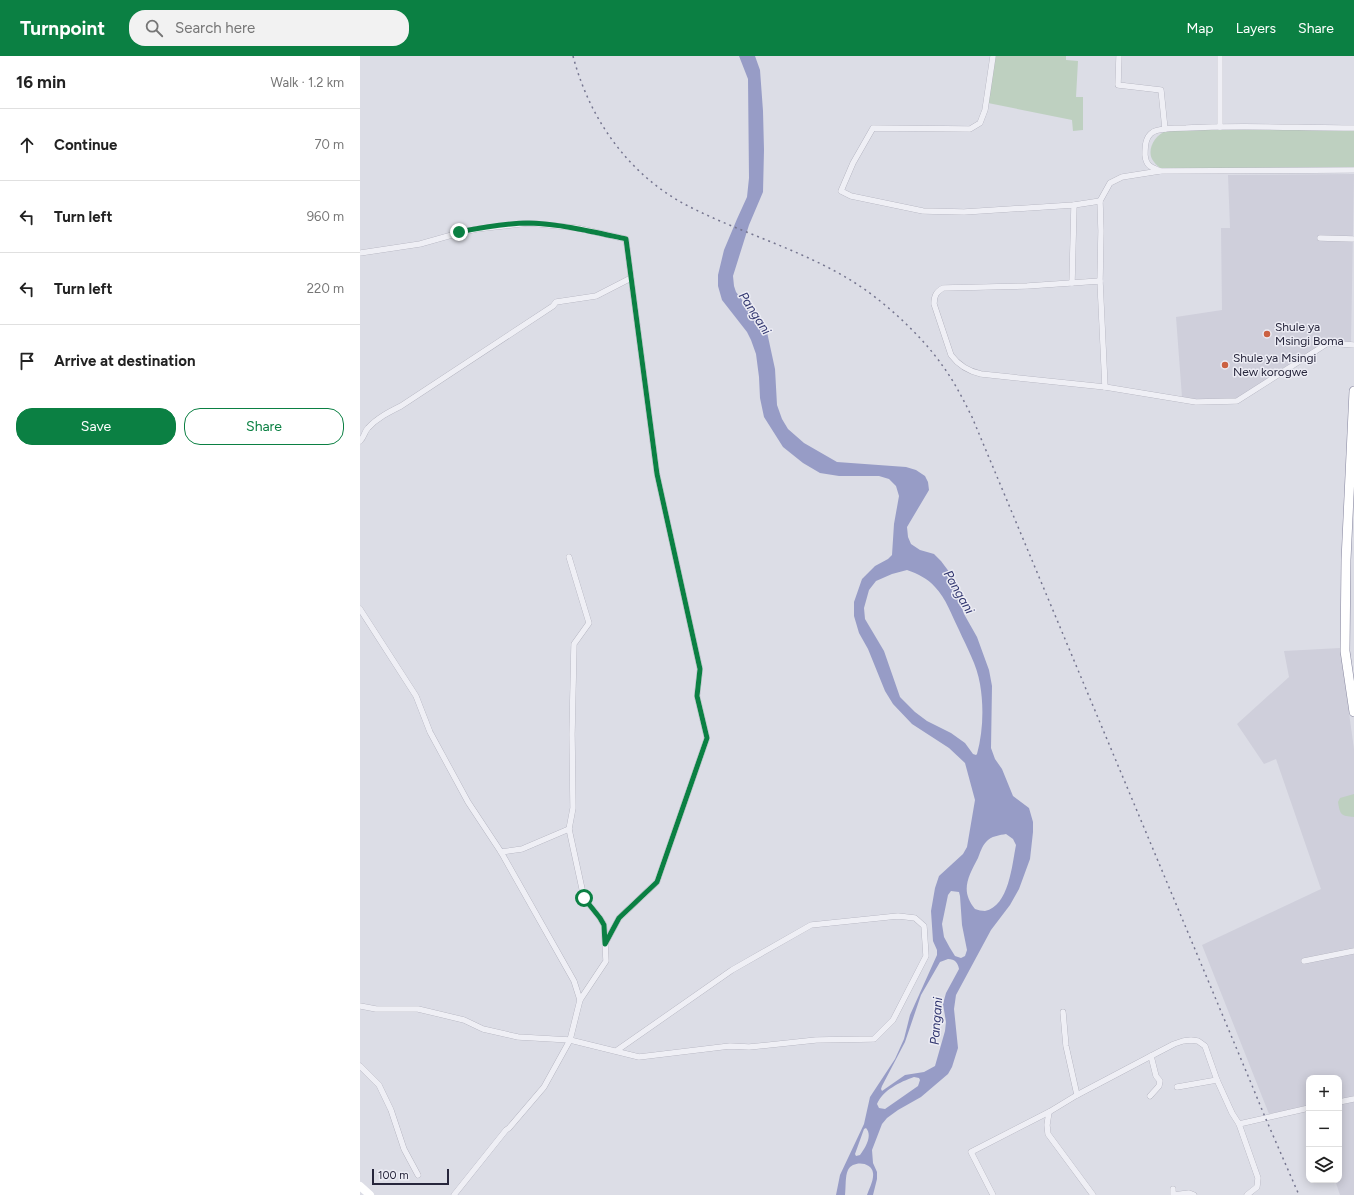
<!DOCTYPE html>
<html lang="en">
<head>
<meta charset="utf-8">
<style>
	:root { --surface:#fff; --page:#f2f2f2; --text:#222; --muted:#767676; --line:#e0e0e0; --accent:#0b8043 }
	body { margin:0; font-family:Figtree,sans-serif; background:var(--page); color:var(--text) }
	.controls { position:absolute; right:12px; bottom:12px; display:grid; overflow:hidden; border-radius:8px; box-shadow:0 2px 10px #0003 }
	.controls button { width:36px; height:36px; display:grid; place-items:center; padding:0; border:0; border-bottom:1px solid var(--line); background:var(--surface); color:var(--text); font:20px sans-serif }
	.scale { position:absolute; left:12px; bottom:10px; width:77px; box-sizing:border-box; padding-left:4px; border:2px solid #27263c; border-top:0; font-size:11px; line-height:14px; white-space:nowrap; color:#27263c; -webkit-text-stroke:3px #ececf4; paint-order:stroke }
	.stop { position:absolute; width:12px; height:12px; margin:-9px; border:3px solid #0b8043; border-radius:50%; background:#fff }
	.stop.end { background:#0b8043; border-color:#fff; box-shadow:0 1px 4px #0008 }
	.list { margin:0; padding:0; list-style:none }
	h2 { display:flex; justify-content:space-between; align-items:center; height:52px; margin:0; padding:0 16px; font-size:17px }
	h2 small { font-size:13px; font-weight:400; color:var(--muted) }
	.list li { display:grid; grid-template-columns:26px 1fr auto; gap:12px; align-items:center; box-sizing:border-box; height:72px; padding:0 16px; border-top:1px solid var(--line) }
	.list b { display:block; font-size:15px; white-space:nowrap }
	.list em { font-size:13px; font-style:normal; color:var(--muted) }
	.actions { display:flex; gap:8px; padding:12px 16px }
	.actions a { flex:1; padding:9px 0; border:1px solid var(--accent); border-radius:16px; text-align:center; font-size:14px; color:var(--accent) }
	.actions .main { background:var(--accent); color:#fff }
	.icon { flex:none; width:22px; height:22px; fill:none; stroke:currentColor; stroke-width:2; stroke-linecap:round; stroke-linejoin:round }
	.map { position:relative; flex:none; width:994px; height:1139px; overflow:hidden }
	header { display:flex; align-items:center; gap:24px; box-sizing:border-box; height:56px; padding:0 20px; background:var(--accent); color:#fff }
	header strong { font-size:19px }
	nav { display:flex; gap:22px; margin-inline-start:auto; font-size:14px }
	.search { width:280px; height:36px; background:var(--page); display:flex; align-items:center; gap:10px; box-sizing:border-box; padding:0 14px; border-radius:16px; color:var(--muted); font-size:15px }
	main { display:flex }
	aside { flex:1; background:var(--surface) }
	.map>svg:first-child { display:block }
</style>
</head>
<body>
<header>
<strong>Turnpoint</strong>
<div class="search"><svg class="icon" aria-label="search" viewBox="0 0 24 24"><circle cx="10" cy="10" r="6"/><path d="M15 15l6 6"/></svg>Search here</div>
<nav><a>Map</a><a>Layers</a><a>Share</a></nav>
</header>
<main>
<aside>
<h2>16 min<small>Walk · 1.2 km</small></h2>
<ul class="list">
<li><svg class="icon" aria-label="ahead" viewBox="0 0 24 24"><path d="M12 20V5M6 11l6-6 6 6"/></svg><div><b>Continue</b></div><em>70 m</em></li>
<li><svg class="icon" aria-label="left" viewBox="0 0 24 24"><path d="M17 20v-9H6M10 6l-5 5 5 5"/></svg><div><b>Turn left</b></div><em>960 m</em></li>
<li><svg class="icon" aria-label="left" viewBox="0 0 24 24"><path d="M17 20v-9H6M10 6l-5 5 5 5"/></svg><div><b>Turn left</b></div><em>220 m</em></li>
<li><svg class="icon" aria-label="arrive" viewBox="0 0 24 24"><path d="M6 21V4h12l-3 4 3 4H6"/></svg><div><b>Arrive at destination</b></div></li>
</ul>
<div class="actions"><a class="main">Save</a><a>Share</a></div>
</aside>
<div class="map">
<svg width="994" height="1139" viewBox="0 0 994 1139">
	<rect width="100%" height="100%" fill="#dcdde6"/>
	<g fill="#cfcfdb">
		<path d="M994 118 991 287 967 285 876 343 836 344 822 341 816 261 862 254 861 172H870L868 119Z"/>
		<path d="M980 592 994 693V1139H980L975 1124H979V1022H949V1050L909 1058 842 889 961 833 916 703 904 708 877 668 929 621 924 595Z"/>
	</g>
	<g fill="#bed0c0">
		<path d="M635 0H706V4L718 5 716 41H723V74L713 75 712 64 628 47Z"/>
		<path d="M841 73 994 74V112L801 113C798 110 794 107 792 103 787 93 795 79 806 75 813 73 832 74 841 73Z"/>
		<path d="M994 738V761C981 760 980 759 978 746L980 742Z"/>
	</g>
	<path fill="#979cc6" fill-rule="evenodd" d="M379 0H395L400 14 403 55 404 94 403 136 389 169 373 220 374 230 376 236 389 253 401 265 407 276 415 313 417 349 422 363 428 373 444 387 477 406 546 411 556 414 565 420 568 426 569 434 547 471 548 481 551 488 560 494 574 498 581 505 590 517 604 558 617 581 629 614 632 630 631 692 635 703 642 713 653 740 669 752 673 766V776L670 803 659 833 650 849 631 874 596 939 594 953 598 992 592 1011 588 1018 561 1041 538 1054 527 1062 522 1068 512 1094 513 1107 517 1116V1123L513 1139H507C509 1133 514 1124 513 1117 512 1106 493 1104 488 1114 485 1120 486 1131 485 1139H476L480 1119 504 1068 510 1041 535 1003 544 983 550 959 577 899V894L573 885 571 855 575 832 579 820 603 798 607 791 615 744 605 707 589 692 552 668 533 648 525 635 508 593 499 577 494 560V546L502 523 515 510 528 503 532 499 534 468 539 440 536 430 529 423 519 420H479L460 417 443 407 423 391 404 361 400 342 399 321 396 298 391 284 387 276 362 244 358 230V219L364 194 377 163 387 141 389 122 388 23ZM547 514C558 518 567 522 575 531 586 542 592 560 599 574 607 592 617 609 620 628 624 651 623 676 617 698L616 699 613 698 605 687 591 677 567 665 555 656 540 641 524 595 505 563 504 552 509 534 516 525 532 518ZM646 778 653 783 656 789C652 809 649 850 625 855 622 855 618 854 615 853 600 835 608 821 618 802 620 797 622 790 626 786 631 780 640 779 646 778ZM591 835 599 836 600 840 602 869 607 894 605 900 601 902 595 900 590 892 584 881 582 868 588 839ZM588 903C595 903 598 907 599 913L586 937 583 948 586 966 585 975 575 1010 564 1016 545 1019 522 1035 521 1033 522 1030 545 986 561 939 580 906ZM554 1021 559 1022 560 1024 558 1030 525 1053 519 1052 517 1048C523 1034 540 1026 554 1021ZM506 1072C513 1080 505 1092 500 1099L496 1100 495 1098 504 1073Z"/>
	<g fill="none" stroke-linecap="round" stroke-linejoin="round">
		<defs>
			<g id="minor">
				<path d="M633 0 625 54 620 67 610 73 513 72 493 107 481 135 491 140 563 155 604 156 714 149 740 145"/>
				<path d="M759 0 758 29 801 34 805 73"/>
				<path d="M860 0V71"/>
				<path d="M800 115C791 111 786 110 785 99 785 91 785 81 793 76 800 72 817 72 826 72 882 69 938 72 994 72"/>
				<path d="M960 182 994 183"/>
				<path d="M0 197 60 188 99 177 117 173 169 167 217 172 266 183 297 418 340 613 337 640 347 682 297 826 259 862 245 888"/>
				<path d="M740 225 667 230 583 232C576 236 574 240 574 248L591 299C599 310 608 315 621 318L745 331 836 346 877 345 968 287 994 289"/>
				<path d="M712 227 714 149"/>
				<path d="M745 331 740 225 741 175 740 145 750 127 762 121 800 115 994 114"/>
				<path d="M0 385C5 380 4 376 8 372 17 362 29 356 41 350L193 250 196 246 236 240 271 222"/>
				<path d="M209 501 229 567 214 588 212 678 213 752 209 773 224 842 240 862 244 869 246 905 220 944"/>
				<path d="M0 553 56 640 70 676 108 746 141 796 214 925 220 944 210 984 184 1031 149 1072 146 1074 94 1139"/>
				<path d="M141 796 162 793 209 773"/>
				<path d="M944 905 994 895"/>
				<path d="M0 950 16 953H58L104 964 123 973 158 981 210 984 279 1001 370 990 389 991 456 984 514 983 533 964 566 900 564 870 555 862 538 860 451 869 372 914 256 995"/>
				<path d="M703 956 706 990 717 1039"/>
				<path d="M0 1010 19 1029 31 1054 44 1093 58 1119"/>
				<path d="M817 1031 857 1024"/>
				<path d="M790 1040 799 1030 800 1025 796 1020 791 1000 814 988 823 985 831 984 838 985 845 990 857 1024 872 1057 879 1068 949 1052"/>
				<path d="M979 1046 994 1043"/>
				<path d="M879 1068 898 1122 897 1131 887 1139"/>
				<path d="M813 1133V1139L829 1137 834 1139"/>
				<path d="M633 1139 611 1096 689 1056"/>
				<path d="M733 1139 688 1078 687 1069 689 1056 717 1039 791 1000"/>
			</g>
			<path id="trunk" d="M994 335 986 504 985 595 994 656"/>
		</defs>
		<use href="#minor" stroke="#a6a6b3" stroke-width="6"/>
		<use href="#trunk" stroke="#84849d" stroke-width="10"/>
		<use href="#minor" stroke="#efeff5" stroke-width="5.5"/>
		<path stroke="#fff" stroke-width="8" d="M0 1130 10 1139"/>
		<use href="#trunk" stroke="#fff" stroke-width="9"/>
		<path stroke="#767690" stroke-width="1.5" stroke-dasharray="2 4" stroke-linecap="butt" d="M213 0C230 65 271 122 332 152 384 178 442 194 492 225 523 244 561 279 582 309 594 325 603 343 612 361L891 1027 905 1061 939 1139"/>
	</g>
	<g fill="none" stroke-linecap="round" stroke-linejoin="round">
		<path stroke="#0b8043" stroke-width="5" d="M99 176C119 172 148 167 169 167 202 168 234 176 266 183L297 418 340 613 337 640 347 682 297 826 259 862 245 888 244 869 240 862 224 842"/>
	</g>
	<g fill="#cb6142" stroke="#ececf4" stroke-width="1.5">
		<circle cx="907" cy="278" r="4"/>
		<circle cx="865" cy="309" r="4"/>
	</g>
	<g text-anchor="middle" dominant-baseline="central" stroke-width="3" stroke-linejoin="round" paint-order="stroke">
		<g font-size="12" fill="#27263c" stroke="#ececf4" text-anchor="start">
			<text x="915" y="271">Shule ya<tspan x="915" dy="14">Msingi Boma</tspan></text>
			<text x="873" y="302">Shule ya Msingi<tspan x="873" dy="14">New korogwe</tspan></text>
		</g>
		<g font-size="13" font-style="italic" fill="#31366f" stroke="#ececf4">
			<text transform="translate(395 257) rotate(57)">Pangani</text>
			<text transform="translate(599 536) rotate(60)">Pangani</text>
			<text transform="translate(576 965) rotate(-86)">Pangani</text>
		</g>
	</g>
</svg>
<div class="controls">
<button>+</button>
<button>−</button>
<button><svg class="icon" aria-label="layers" viewBox="0 0 24 24"><path d="M12 4l9 5-9 5-9-5zM3 14l9 5 9-5"/></svg></button>
</div>
<div class="scale">100 m</div>
<div class="stop" style="left:224px;top:842px"></div>
<div class="stop end" style="left:99px;top:176px"></div>
</div>
</main>
</body>
</html>
